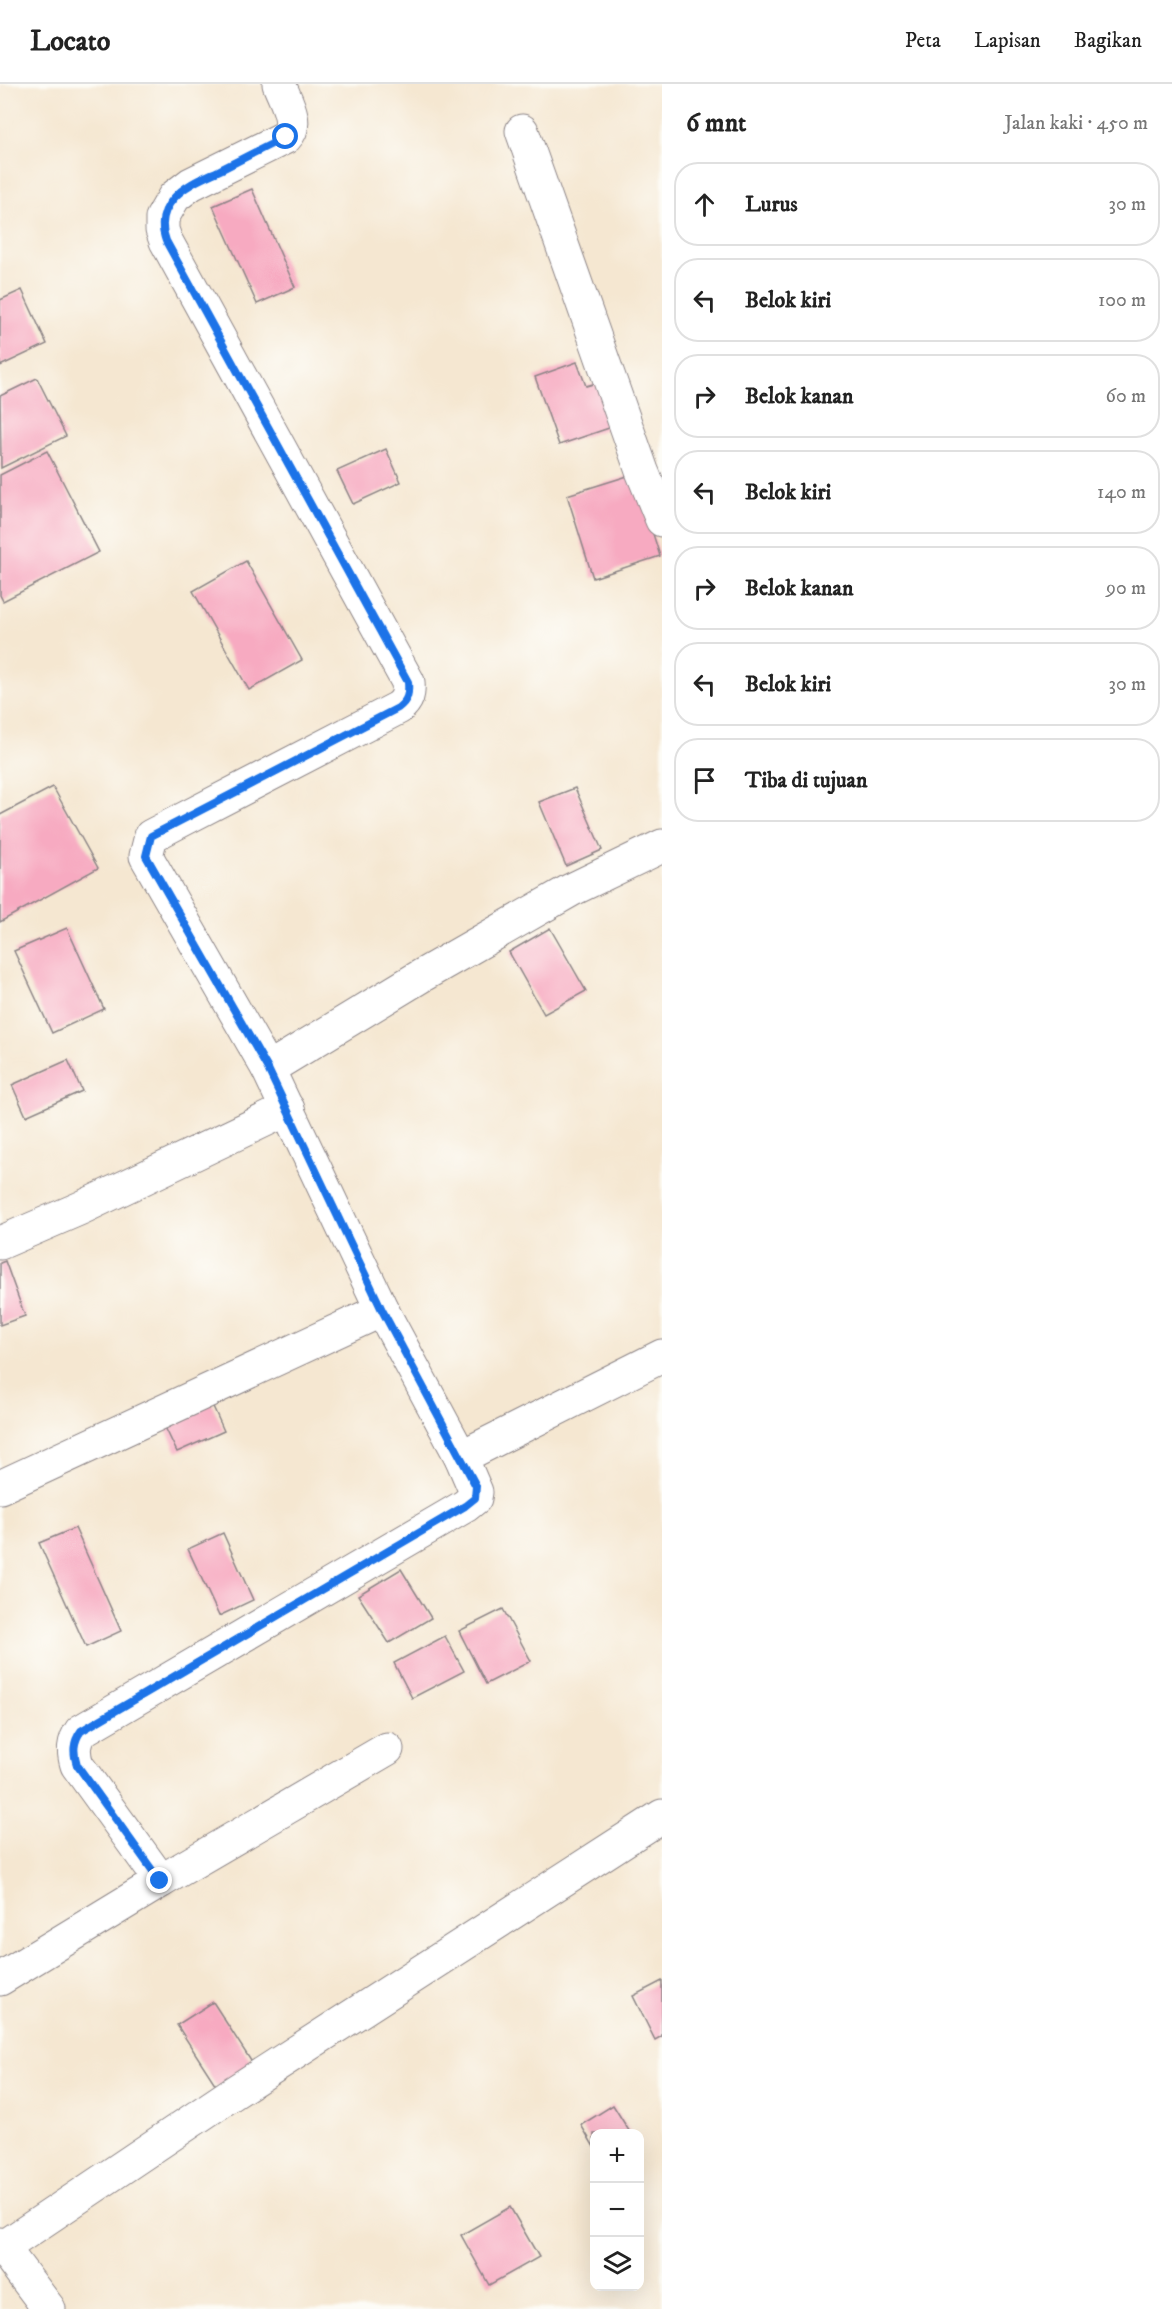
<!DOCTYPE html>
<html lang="id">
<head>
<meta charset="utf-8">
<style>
	:root { --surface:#fff; --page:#f2f2f2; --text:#222; --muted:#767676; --line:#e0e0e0 }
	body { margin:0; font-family:"IM FELL DW Pica",serif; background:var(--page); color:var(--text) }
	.controls { position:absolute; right:18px; bottom:18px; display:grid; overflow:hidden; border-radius:12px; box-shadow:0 6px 24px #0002 }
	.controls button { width:54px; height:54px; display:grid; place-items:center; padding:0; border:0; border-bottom:2px solid var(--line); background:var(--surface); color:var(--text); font:30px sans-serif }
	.stop { position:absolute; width:18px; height:18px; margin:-14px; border:4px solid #1a73e8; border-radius:50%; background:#fff }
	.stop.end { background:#1a73e8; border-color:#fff; box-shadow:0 2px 6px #0008 }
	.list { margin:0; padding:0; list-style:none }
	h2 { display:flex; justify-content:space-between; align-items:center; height:78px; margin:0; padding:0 24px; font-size:26px }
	h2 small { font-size:20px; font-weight:400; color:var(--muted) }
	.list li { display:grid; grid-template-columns:39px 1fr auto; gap:18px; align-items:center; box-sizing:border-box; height:84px; margin:0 12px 12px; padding:0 12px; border:2px solid var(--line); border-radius:24px }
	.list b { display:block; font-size:22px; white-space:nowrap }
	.list em { font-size:20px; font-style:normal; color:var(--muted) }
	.icon { flex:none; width:33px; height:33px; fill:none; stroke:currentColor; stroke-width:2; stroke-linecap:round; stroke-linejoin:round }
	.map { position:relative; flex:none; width:662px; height:2225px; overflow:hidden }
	header { display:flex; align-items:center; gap:36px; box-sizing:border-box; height:84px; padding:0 30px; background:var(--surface); border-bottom:2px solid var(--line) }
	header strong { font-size:28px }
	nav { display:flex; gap:33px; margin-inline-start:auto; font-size:21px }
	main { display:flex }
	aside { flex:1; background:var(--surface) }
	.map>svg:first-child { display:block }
</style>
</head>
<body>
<header>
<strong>Locato</strong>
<nav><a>Peta</a><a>Lapisan</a><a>Bagikan</a></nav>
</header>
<main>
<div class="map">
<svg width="662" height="2225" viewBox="0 0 662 2225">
	<rect width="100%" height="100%" fill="#fdfcf7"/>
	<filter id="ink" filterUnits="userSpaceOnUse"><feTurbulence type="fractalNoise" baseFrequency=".0167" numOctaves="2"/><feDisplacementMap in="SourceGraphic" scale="12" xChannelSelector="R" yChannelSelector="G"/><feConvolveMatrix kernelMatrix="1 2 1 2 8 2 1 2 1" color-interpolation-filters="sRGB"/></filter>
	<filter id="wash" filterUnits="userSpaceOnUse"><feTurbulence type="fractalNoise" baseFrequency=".008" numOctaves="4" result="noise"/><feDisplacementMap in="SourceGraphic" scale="24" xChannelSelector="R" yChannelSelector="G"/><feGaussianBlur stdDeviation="1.35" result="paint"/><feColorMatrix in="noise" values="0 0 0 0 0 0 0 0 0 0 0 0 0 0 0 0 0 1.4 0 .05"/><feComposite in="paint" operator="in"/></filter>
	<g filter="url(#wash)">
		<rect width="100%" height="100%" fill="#f5e7d1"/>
		<g id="blocks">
			<g fill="#f7aac1">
				<path d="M252 105 295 203 257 220 213 122Z"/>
				<path d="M22 206 47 260 0 282V216Z"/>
				<path d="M577 278 586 302 600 298 615 342 559 361 535 293Z"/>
				<path d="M37 294 66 352 1 384 0 312Z"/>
				<path d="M386 365 401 398 353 420 337 387Z"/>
				<path d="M47 367 99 468 3 517 0 511V391Z"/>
				<path d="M634 390 660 472 593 494 567 411Z"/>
				<path d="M246 477 302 576 249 606 193 507Z"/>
				<path d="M53 703 98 784 0 838V731Z"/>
				<path d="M575 704 602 766 566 782 539 718Z"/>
				<path d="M67 844 104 925 52 949 14 867Z"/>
				<path d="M550 844 586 907 544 930 509 868Z"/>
				<path d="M68 976 82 1007 26 1032 12 1001Z"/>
				<path d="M5 1177 25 1232 0 1241V1179Z"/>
				<path d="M211 1318 224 1347 177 1368 163 1339Z"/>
				<path d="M75 1444 121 1547 86 1563 39 1459Z"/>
				<path d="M223 1449 253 1516 219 1532 188 1465Z"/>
				<path d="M401 1485 431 1534 389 1559 358 1511Z"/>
				<path d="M503 1525 531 1577 486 1600 459 1547Z"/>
				<path d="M445 1552 464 1587 412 1614 394 1579Z"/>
				<path d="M662 1897V1952L655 1956 633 1912Z"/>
				<path d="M213 1918 253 1980 217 2003 177 1941Z"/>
				<path d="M613 2021 631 2050H594V2063L581 2041Z"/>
				<path d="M510 2123 539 2173 489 2201 461 2151Z"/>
			</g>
		</g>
	</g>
	<g filter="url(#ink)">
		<use href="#blocks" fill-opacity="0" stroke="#8c8486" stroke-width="1.5"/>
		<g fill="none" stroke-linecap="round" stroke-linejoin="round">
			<defs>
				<g id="minor">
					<path d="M522 47 642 387 662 436"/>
					<path d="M268 985 421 892 571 806 662 762"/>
					<path d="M0 1159 81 1124 288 1025"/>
					<path d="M461 1373 662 1272"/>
					<path d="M0 1403 382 1226"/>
					<path d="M161 1797 387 1665"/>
					<path d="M0 1895 161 1797 77 1681C73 1668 73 1658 81 1647L465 1422 475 1414 476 1408 461 1373 382 1226 268 985 146 772 151 752 398 624C408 616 409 610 408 598L166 157 162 146V134L174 113 191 100 286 53C300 39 285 16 279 0"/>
					<path d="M4 2163 233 2009 662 1732"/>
				</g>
				<path id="primary" d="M0 2160 49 2225"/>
			</defs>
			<use href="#minor" stroke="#8c8486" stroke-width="35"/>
			<use href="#primary" stroke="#8c8486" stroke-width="35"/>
			<use href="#minor" stroke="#fff" stroke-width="33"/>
			<use href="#primary" stroke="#fff" stroke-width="33"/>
		</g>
	</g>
	<g fill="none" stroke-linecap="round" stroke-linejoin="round" filter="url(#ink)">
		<path stroke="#1a73e8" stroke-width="8" d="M160 1797 77 1681C73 1668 73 1658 81 1647L465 1422 475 1414 476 1402 382 1226 268 985 146 772 151 752 398 624C408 616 409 610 408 598L166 157C160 141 162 127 174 114 185 101 203 94 218 87 240 76 263 64 286 53"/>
	</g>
</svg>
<div class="controls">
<button>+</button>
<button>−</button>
<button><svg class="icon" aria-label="layers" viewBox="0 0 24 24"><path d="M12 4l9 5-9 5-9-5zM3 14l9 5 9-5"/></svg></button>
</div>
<div class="stop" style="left:286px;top:53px"></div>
<div class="stop end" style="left:160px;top:1797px"></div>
</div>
<aside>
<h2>6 mnt<small>Jalan kaki · 450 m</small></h2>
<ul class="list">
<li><svg class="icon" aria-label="ahead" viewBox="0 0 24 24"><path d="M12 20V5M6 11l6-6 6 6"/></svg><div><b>Lurus</b></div><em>30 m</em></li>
<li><svg class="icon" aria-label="left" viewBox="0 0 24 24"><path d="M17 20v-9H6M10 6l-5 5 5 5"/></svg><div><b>Belok kiri</b></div><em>100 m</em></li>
<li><svg class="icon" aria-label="right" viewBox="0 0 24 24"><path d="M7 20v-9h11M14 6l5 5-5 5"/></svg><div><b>Belok kanan</b></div><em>60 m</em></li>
<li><svg class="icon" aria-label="left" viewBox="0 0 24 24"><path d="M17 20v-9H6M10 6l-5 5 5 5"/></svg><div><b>Belok kiri</b></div><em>140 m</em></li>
<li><svg class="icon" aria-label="right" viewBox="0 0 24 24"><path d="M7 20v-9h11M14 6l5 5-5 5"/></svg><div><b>Belok kanan</b></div><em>90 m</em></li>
<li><svg class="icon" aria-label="left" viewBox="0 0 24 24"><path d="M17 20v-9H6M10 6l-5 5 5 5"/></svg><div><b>Belok kiri</b></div><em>30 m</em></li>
<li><svg class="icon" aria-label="arrive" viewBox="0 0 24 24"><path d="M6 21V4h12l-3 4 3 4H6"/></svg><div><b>Tiba di tujuan</b></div></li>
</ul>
</aside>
</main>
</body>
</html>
